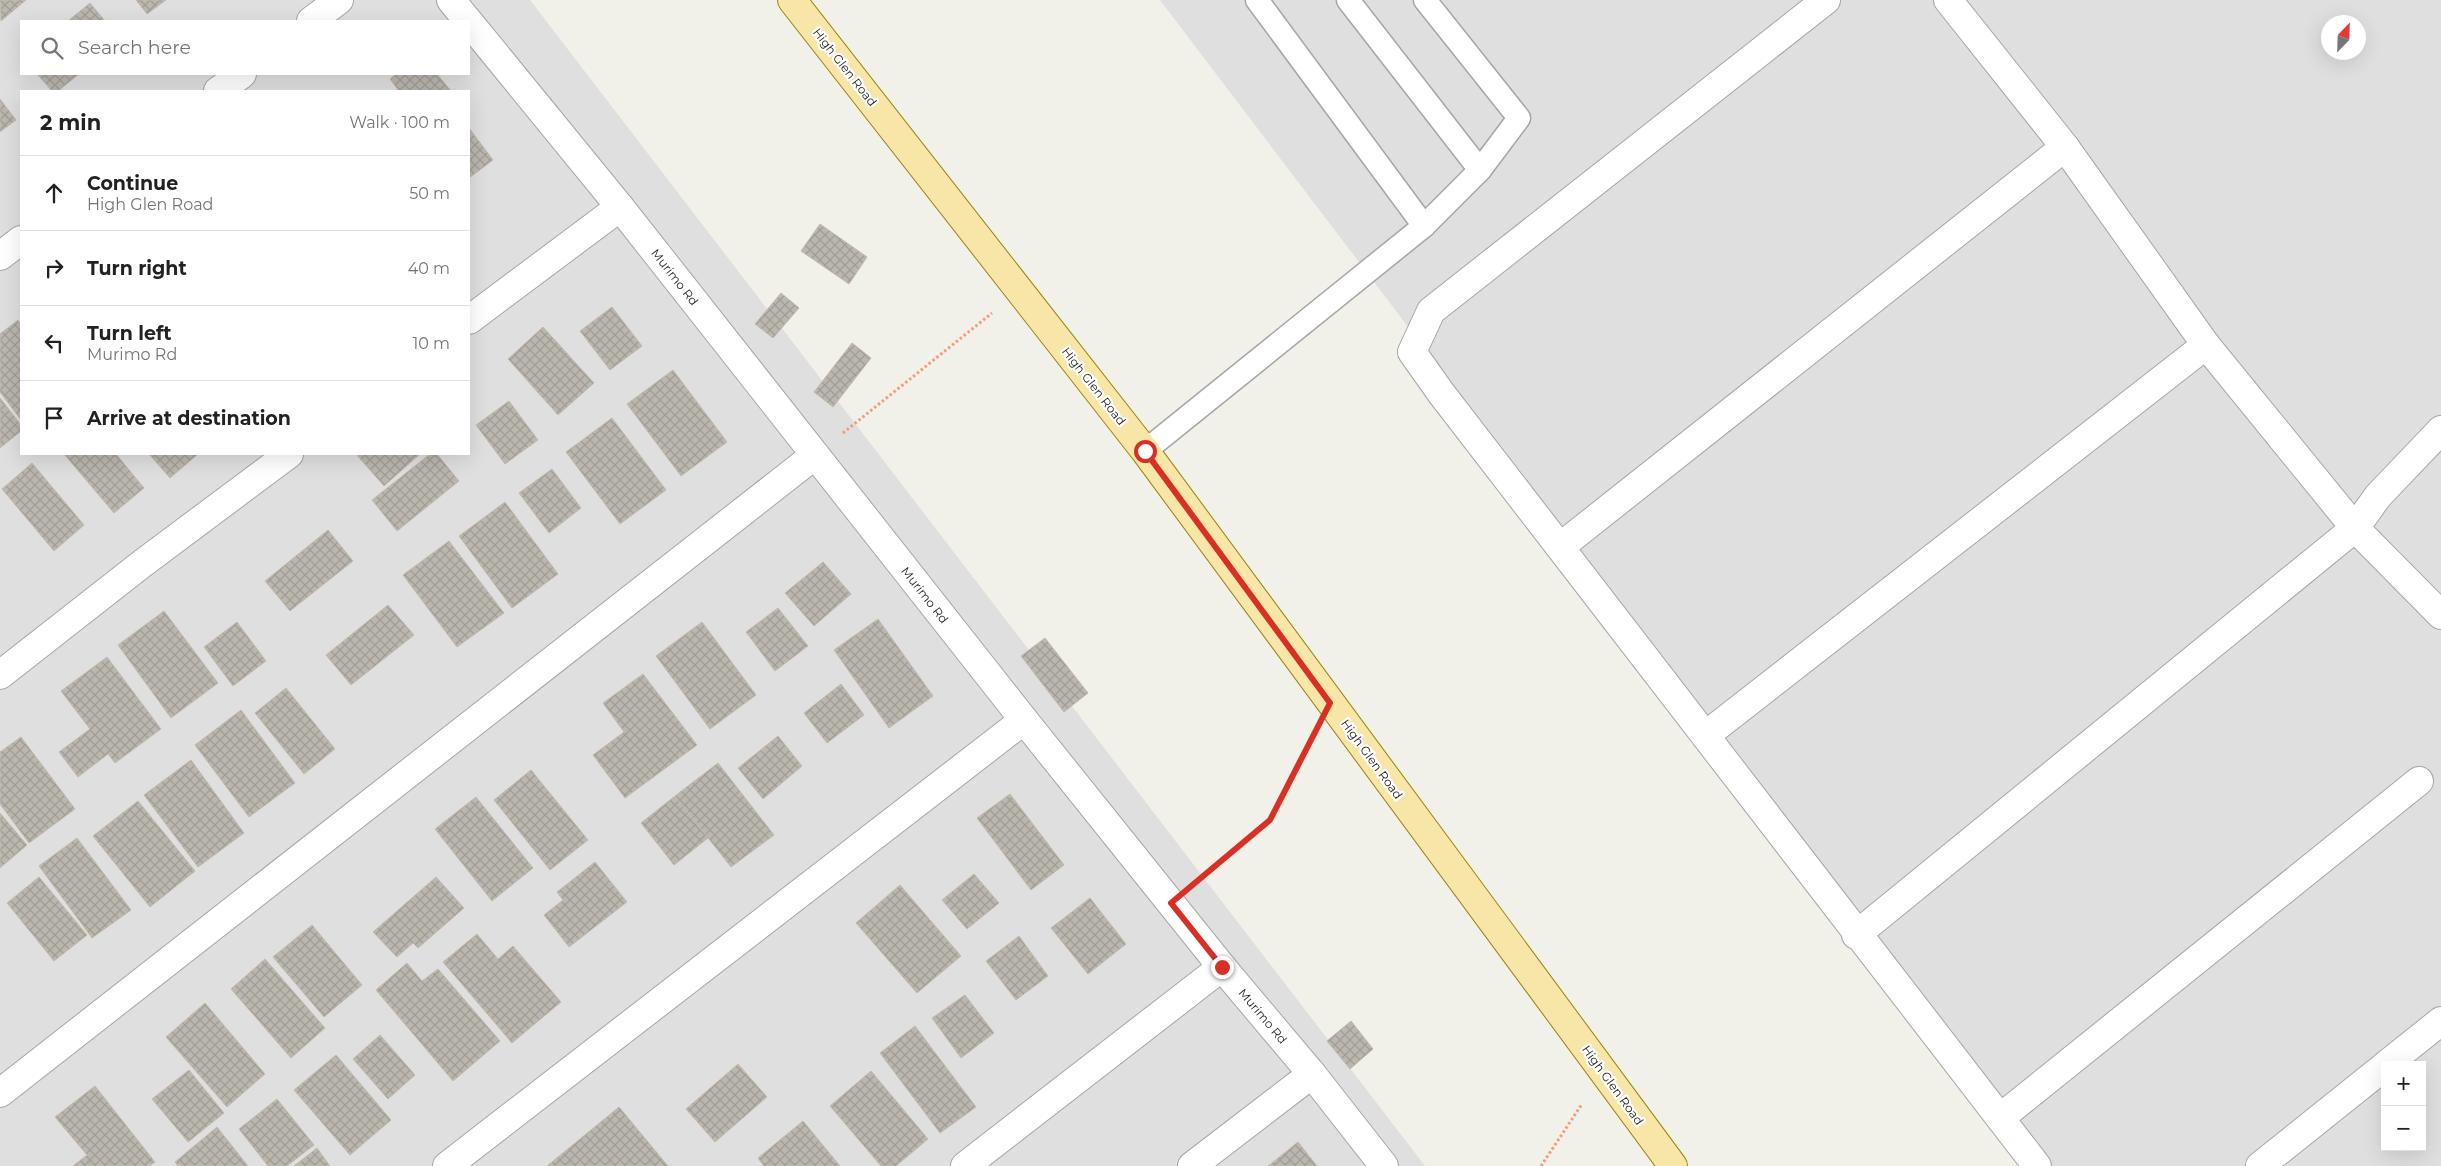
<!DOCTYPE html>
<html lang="en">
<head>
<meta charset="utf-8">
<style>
	:root { --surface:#fff; --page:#f2f2f2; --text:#222; --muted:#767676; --line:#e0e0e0 }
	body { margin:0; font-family:Montserrat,sans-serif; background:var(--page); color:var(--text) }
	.controls { position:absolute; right:15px; bottom:15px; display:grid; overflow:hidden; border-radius:0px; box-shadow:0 5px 20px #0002 }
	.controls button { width:45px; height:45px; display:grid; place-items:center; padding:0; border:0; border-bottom:1px solid var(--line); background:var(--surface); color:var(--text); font:25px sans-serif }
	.compass { position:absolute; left:2321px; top:15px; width:45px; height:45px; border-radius:50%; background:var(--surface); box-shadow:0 5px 20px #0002; rotate:23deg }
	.stop { position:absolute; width:15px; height:15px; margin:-11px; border:4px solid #d93025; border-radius:50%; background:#fff }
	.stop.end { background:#d93025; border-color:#fff; box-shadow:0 1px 5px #0008 }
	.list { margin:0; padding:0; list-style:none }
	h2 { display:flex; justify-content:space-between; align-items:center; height:65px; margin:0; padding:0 20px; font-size:21px }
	h2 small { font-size:16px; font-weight:400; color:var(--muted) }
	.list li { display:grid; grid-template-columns:32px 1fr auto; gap:15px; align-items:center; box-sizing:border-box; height:75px; padding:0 20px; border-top:1px solid var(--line) }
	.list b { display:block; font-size:19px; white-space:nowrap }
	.list p { margin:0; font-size:16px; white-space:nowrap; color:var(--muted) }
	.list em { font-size:16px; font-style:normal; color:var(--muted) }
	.icon { flex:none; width:28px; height:28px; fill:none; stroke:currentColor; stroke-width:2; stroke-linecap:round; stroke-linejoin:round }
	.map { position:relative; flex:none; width:2441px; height:1166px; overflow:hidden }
	.search { position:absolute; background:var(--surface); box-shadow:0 5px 20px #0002; left:20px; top:20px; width:450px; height:55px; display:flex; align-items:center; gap:12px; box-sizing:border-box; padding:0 18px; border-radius:0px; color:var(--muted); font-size:19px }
	.panel { position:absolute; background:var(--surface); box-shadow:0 5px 20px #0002; left:20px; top:90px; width:450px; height:365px; border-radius:0px }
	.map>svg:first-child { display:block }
</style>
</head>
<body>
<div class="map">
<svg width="2441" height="1166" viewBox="0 0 2441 1166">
	<defs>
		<pattern id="building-cross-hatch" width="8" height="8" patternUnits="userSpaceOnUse" patternTransform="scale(1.25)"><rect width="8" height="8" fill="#bbb7af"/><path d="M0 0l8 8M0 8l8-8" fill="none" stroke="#a09d96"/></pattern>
	</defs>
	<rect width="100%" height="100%" fill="#f1f0e9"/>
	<g fill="#e0dfdf" fill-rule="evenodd">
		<path d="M0 0H530L1425 1166H0ZM21 21H469V74H21ZM21 91H469V454H21Z"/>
		<path d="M1160 0H2441V1166H2045ZM2328 22H2358V52H2328ZM2385 1065H2422V1147H2385Z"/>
	</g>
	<g fill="url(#building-cross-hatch)" stroke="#c3baac">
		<path d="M0 0H26L1 21Z"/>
		<path d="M136 0H166L147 14Z"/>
		<path d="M90 3 105 21H68Z"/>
		<path d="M37 74H79L58 91H52Z"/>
		<path d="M396 74H437L451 91H399L390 79Z"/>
		<path d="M0 99 16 120 0 132Z"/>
		<path d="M469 128 493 160 469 178Z"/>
		<path d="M820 224 867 257 849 284 801 251Z"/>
		<path d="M781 293 799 308 773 338 755 324Z"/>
		<path d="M612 307 642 346 610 370 580 331Z"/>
		<path d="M18 320 21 325V420L0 392V334Z"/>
		<path d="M543 327 594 383 558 415 508 359Z"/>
		<path d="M852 343 871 358 833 407 814 392Z"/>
		<path d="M673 370 727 442 681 476 627 404Z"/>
		<path d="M0 398 21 425V431L0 448Z"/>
		<path d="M509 401 538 440 505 464 476 425Z"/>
		<path d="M612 418 666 490 620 524 566 452Z"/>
		<path d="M64 454H116L144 488 114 513Z"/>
		<path d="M149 454H198L170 478Z"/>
		<path d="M356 454H420L384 486Z"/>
		<path d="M430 454H437L459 481 397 531 372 500Z"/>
		<path d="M32 463 84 525 54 551 2 489Z"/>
		<path d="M552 469 581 508 549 533 519 493Z"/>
		<path d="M505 502 558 574 512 608 459 536Z"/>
		<path d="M328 530 353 561 290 611 265 581Z"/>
		<path d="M449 541 504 613 457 647 403 575Z"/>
		<path d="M823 562 851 594 814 626 785 593Z"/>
		<path d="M388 605 414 635 351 685 326 655Z"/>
		<path d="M778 608 808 646 775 671 746 632Z"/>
		<path d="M164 611 218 683 171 718 118 645Z"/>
		<path d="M878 619 933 696 889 728 834 650Z"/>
		<path d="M237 622 266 661 233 686 204 647Z"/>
		<path d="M702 622 756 695 710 729 656 656Z"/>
		<path d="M1045 638 1088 693 1064 712 1021 656Z"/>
		<path d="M107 657 161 729 115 763 108 754 78 777 59 752 90 729 61 691Z"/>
		<path d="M643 674 697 745 625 798 593 755 624 732 603 703Z"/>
		<path d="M841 684 864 715 827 743 804 713Z"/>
		<path d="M286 688 335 749 304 774 255 713Z"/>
		<path d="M241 710 295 783 249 817 195 745Z"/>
		<path d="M778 736 802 766 763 799 738 768Z"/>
		<path d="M21 737 75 809 29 843 0 804V752Z"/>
		<path d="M191 760 244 833 198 867 144 795Z"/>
		<path d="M718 763 774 835 731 867 675 796Z"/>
		<path d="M531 770 588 840 550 870 494 800Z"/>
		<path d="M1010 794 1064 865 1031 890 977 818Z"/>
		<path d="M675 796 708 838 674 865 641 823Z"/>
		<path d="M476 797 533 868 492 901 435 829Z"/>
		<path d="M138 801 195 871 150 907 93 836Z"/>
		<path d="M0 813 27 845 0 868Z"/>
		<path d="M77 838 131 910 92 938 39 866Z"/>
		<path d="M595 862 627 902 569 947 544 915 563 900 557 892Z"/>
		<path d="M974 874 999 903 967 929 942 900Z"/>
		<path d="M39 877 87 935 54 961 7 903Z"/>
		<path d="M436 877 464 908 418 948 413 943 397 957 373 932Z"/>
		<path d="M900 885 961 956 917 993 856 923Z"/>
		<path d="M1090 898 1126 944 1088 974 1051 928Z"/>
		<path d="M312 925 362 985 324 1017 273 957Z"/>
		<path d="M477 934 498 959 513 946 561 1002 512 1043 443 962Z"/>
		<path d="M1019 936 1048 976 1016 1000 986 961Z"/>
		<path d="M265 959 325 1028 291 1058 231 989Z"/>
		<path d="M407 963 422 981 438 969 500 1041 453 1081 376 990Z"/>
		<path d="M965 995 994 1033 961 1058 932 1018Z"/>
		<path d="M205 1003 265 1074 227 1107 166 1037Z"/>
		<path d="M1351 1021 1373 1049 1350 1069 1327 1041Z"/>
		<path d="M915 1026 976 1107 940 1133 880 1053Z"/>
		<path d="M380 1035 415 1075 388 1099 353 1059Z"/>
		<path d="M336 1055 391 1120 350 1155 294 1090Z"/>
		<path d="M738 1064 767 1097 715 1142 686 1109Z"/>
		<path d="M189 1070 224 1113 188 1142 152 1099Z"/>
		<path d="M871 1071 928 1139 896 1166H881L830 1106Z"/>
		<path d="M95 1086 155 1162 149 1166H73L87 1155 55 1117Z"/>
		<path d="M277 1099 314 1145 287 1166H268L239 1129Z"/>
		<path d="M619 1107 668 1166H547Z"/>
		<path d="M803 1121 840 1166H764L758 1158Z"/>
		<path d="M217 1127 248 1166H178L175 1162Z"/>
		<path d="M1298 1142 1317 1166H1268Z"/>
		<path d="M317 1148 330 1166H294Z"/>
	</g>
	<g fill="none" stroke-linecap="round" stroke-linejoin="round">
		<defs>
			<g id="lane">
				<path d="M1257 0 1424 226"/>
				<path d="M1348 0 1480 170"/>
				<path d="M1145 451 1424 226 1480 170 1519 118 1425 0"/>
			</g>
			<g id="street">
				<path d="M451 0 468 21"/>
				<path d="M1826 0 1431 311 1412 352 1441 393 2037 1166"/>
				<path d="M1948 0 2065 147 2206 345 2355 528 2441 615"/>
				<path d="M311 21 339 0"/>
				<path d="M469 22 620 207 1024 720 1222 967 1312 1074 1384 1166"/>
				<path d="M218 91 242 74"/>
				<path d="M0 256 21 240"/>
				<path d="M469 320 620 207"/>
				<path d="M1560 547 2065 147"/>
				<path d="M0 675 143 563 289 454"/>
				<path d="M1706 735 2206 345"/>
				<path d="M1856 935 2355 528 2378 496 2441 430"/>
				<path d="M2386 1065 2441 1021"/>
				<path d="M0 1093 815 455"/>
				<path d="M2000 1118 2419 781"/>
				<path d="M447 1166 1024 720"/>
				<path d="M965 1166 1222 967"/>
				<path d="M1192 1166 1312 1074"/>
				<path d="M2260 1166 2385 1066"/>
			</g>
			<path id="primary" d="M792 0 1145 451 1673 1166"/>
		</defs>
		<use href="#lane" stroke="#a6a6a6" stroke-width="25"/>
		<use href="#street" stroke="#a6a6a6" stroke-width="30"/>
		<use href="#primary" stroke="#978408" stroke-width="30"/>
		<g stroke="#f39d78" stroke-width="3" stroke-dasharray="2.5 2.5" stroke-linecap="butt">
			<path d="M843 433 992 313"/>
			<path d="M1199 879 1270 820 1312 739"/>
			<path d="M1541 1166 1582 1104"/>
		</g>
		<use href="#lane" stroke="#fff" stroke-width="22"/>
		<use href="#street" stroke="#fff" stroke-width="28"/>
		<use href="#primary" stroke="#f8e5a8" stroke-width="28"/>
	</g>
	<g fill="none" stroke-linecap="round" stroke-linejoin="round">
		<path stroke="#d93025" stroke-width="6" d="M1145 451 1330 703 1270 820 1171 903 1222 967"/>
	</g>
	<g text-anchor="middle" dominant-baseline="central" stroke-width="4.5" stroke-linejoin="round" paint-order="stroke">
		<g font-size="12" fill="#222" stroke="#fff">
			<text transform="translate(845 67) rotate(52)">High Glen Road</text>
			<text transform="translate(675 277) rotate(52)">Murimo Rd</text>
			<text transform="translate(1094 386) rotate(52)">High Glen Road</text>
			<text transform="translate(925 595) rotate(52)">Murimo Rd</text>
			<text transform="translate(1372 759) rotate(54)">High Glen Road</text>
			<text transform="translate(1263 1016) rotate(50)">Murimo Rd</text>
			<text transform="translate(1613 1085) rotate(54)">High Glen Road</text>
		</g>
	</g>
</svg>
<div class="controls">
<button>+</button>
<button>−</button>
</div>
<svg class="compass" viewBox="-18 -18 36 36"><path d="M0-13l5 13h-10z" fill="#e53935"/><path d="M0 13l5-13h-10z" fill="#767676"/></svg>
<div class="stop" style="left:1145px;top:451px"></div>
<div class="stop end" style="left:1222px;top:967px"></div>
<div class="search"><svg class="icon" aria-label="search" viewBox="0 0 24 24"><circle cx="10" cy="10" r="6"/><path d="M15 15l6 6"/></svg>Search here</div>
<section class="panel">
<h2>2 min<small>Walk · 100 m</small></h2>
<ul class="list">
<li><svg class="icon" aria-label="ahead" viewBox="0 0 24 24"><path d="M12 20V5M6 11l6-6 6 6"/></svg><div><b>Continue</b><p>High Glen Road</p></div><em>50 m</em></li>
<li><svg class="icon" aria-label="right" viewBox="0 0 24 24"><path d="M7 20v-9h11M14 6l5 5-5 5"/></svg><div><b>Turn right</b></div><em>40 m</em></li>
<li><svg class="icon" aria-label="left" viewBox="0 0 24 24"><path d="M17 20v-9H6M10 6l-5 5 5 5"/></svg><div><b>Turn left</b><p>Murimo Rd</p></div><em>10 m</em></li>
<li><svg class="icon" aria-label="arrive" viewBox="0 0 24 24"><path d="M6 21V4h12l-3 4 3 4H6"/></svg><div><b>Arrive at destination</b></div></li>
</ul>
</section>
</div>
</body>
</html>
